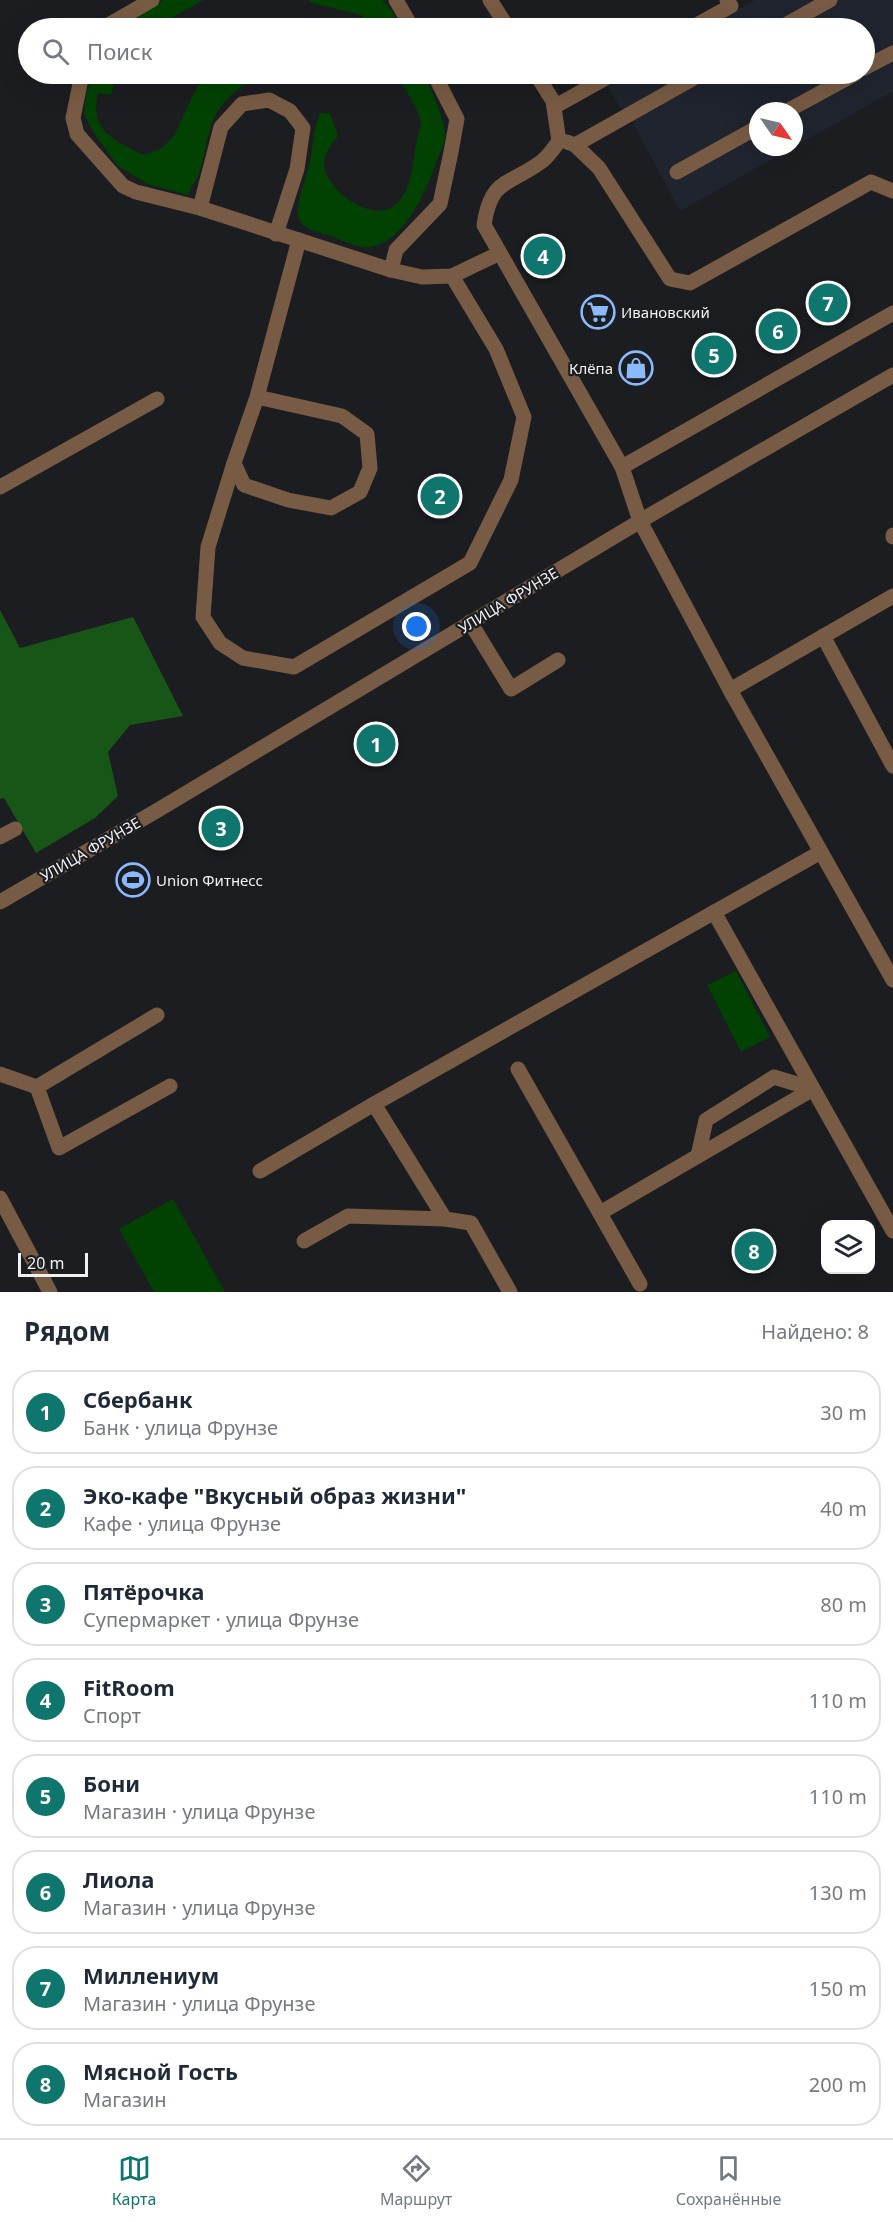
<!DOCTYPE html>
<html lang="ru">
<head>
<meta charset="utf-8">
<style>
	:root { --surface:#fff; --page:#f6f6f7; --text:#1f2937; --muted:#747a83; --line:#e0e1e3; --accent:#0f766e }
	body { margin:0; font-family:"Noto Sans",sans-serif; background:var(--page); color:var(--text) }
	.controls { position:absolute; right:18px; bottom:18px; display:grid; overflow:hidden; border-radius:12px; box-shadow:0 6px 24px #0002 }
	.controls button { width:54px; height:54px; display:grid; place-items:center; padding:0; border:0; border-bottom:2px solid var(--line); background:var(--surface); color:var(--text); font:30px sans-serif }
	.compass { position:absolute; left:749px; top:102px; width:54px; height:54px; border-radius:50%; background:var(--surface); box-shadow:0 6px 24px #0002; rotate:124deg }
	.scale { position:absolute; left:18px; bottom:15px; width:70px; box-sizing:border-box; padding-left:6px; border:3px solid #f0f1f4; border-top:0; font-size:16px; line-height:21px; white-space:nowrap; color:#f0f1f4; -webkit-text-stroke:4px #1b1d21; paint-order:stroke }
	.you { position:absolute; left:417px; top:627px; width:21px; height:21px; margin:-15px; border:4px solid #fff; border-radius:50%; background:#1a73e8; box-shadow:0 0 0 9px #1a73e833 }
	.badge { display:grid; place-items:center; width:39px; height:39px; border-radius:50%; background:var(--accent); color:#fff; font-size:20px; font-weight:700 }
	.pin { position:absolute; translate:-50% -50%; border:3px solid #fff; box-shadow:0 2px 6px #0006 }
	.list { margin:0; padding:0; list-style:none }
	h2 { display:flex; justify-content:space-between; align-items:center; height:78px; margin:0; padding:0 24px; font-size:26px }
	h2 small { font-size:20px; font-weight:400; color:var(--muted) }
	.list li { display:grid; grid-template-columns:39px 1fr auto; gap:18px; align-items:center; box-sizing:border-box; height:84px; margin:0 12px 12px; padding:0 12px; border:2px solid var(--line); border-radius:24px }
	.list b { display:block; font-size:22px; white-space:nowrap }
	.list p { margin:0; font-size:20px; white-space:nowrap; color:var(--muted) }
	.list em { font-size:20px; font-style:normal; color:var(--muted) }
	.icon { flex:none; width:33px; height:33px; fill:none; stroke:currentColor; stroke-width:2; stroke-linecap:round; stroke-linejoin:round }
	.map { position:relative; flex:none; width:893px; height:1292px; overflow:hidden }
	.search { position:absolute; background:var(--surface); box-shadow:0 6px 24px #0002; left:18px; right:18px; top:18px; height:66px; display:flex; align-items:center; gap:15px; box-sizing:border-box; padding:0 21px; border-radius:33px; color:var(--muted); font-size:22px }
	.sheet { height:846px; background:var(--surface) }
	nav { display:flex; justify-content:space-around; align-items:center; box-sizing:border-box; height:84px; border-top:2px solid var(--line); background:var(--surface); font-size:16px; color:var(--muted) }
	nav a { display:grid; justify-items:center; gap:3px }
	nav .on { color:var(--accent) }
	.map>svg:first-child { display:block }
</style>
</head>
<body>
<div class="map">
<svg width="893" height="1292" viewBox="0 0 893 1292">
	<rect width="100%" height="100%" fill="#1b1d21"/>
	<path fill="#1f242e" d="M755 0H893V91L794 147V111H758V147H794L680 211 634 125 619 106 607 85 626 74H864V28H705Z"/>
	<g fill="#014203">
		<path d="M164 0H203L154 28H118L124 23Z"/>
		<path d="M310 0H382L392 11 401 28H370L361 15 309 2Z"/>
		<path d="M92 74H117L111 95 98 93C89 132 114 140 144 155L162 148 174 136 200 80 210 74H258V77C240 85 219 103 212 123 206 139 205 157 199 174 196 181 191 188 188 195L148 184 118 166 92 130 84 113 86 95Z"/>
		<path d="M396 74H424C430 87 447 124 445 138 444 145 440 153 437 160 427 189 405 242 370 247 359 249 342 240 331 236 321 233 304 230 299 219 294 209 306 178 309 166 314 148 312 128 321 113H330L338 136C330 146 322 156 325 169 329 190 363 215 384 210 411 204 412 167 416 145 417 137 422 125 420 118 415 103 403 87 396 74Z"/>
		<path d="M736 971 770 1037 741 1052 707 985Z"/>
		<path d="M173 1199 225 1292H154L119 1229Z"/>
	</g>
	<path fill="#185618" d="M0 610 20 648 133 617 183 716 130 725 108 752 118 796 95 818 36 853 4 798 0 799Z"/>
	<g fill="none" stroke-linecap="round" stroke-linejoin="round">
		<g stroke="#785b44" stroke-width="15">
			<path d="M396 0 412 28"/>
			<path d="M490 0 508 28"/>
			<path d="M107 28 110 24 152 0"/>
			<path d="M691 28 731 6 727 0"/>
			<path d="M780 28 830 0"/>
			<path d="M864 68 893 53"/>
			<path d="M82 74 73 118 77 134 123 186 136 192 200 208 391 270 422 277 452 276 500 253"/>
			<path d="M536 74 553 101 559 141C554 148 548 157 541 162 508 186 491 178 484 225L622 467 640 521 730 690 893 980"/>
			<path d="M554 107 613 74"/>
			<path d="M787 111 855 74"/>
			<path d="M567 142 575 145 701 74"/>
			<path d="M575 145 599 168 670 279 690 283 871 182 893 191"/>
			<path d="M677 172 758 127"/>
			<path d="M200 208 221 127 242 104 269 100 290 111 303 128 297 169 276 234"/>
			<path d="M391 270 396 250 440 204 451 152 457 119 434 74"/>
			<path d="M257 397 342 416 367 434 370 468 360 492 331 508 288 500 244 485 234 463 257 397 299 240"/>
			<path d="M234 463 208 547 203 617 220 643 243 658 294 667 470 563 511 480 524 417 496 349 452 276"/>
			<path d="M622 467 893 313"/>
			<path d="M0 487 157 399"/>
			<path d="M893 535V537"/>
			<path d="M470 622 511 689 558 660"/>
			<path d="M823 636 893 766"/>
			<path d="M730 690 893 596"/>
			<path d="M0 837 15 829"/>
			<path d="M0 902 158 810 652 514 893 375"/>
			<path d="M714 912 893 1231"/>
			<path d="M518 1069 640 1284"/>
			<path d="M0 1074 37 1087 59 1148 170 1086"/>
			<path d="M37 1087 157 1015"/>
			<path d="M374 1104 445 1219 471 1223 510 1292"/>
			<path d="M698 1156 706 1120 774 1077 813 1089"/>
			<path d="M260 1171 374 1104 821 852"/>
			<path d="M0 1198 50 1292"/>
			<path d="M600 1213 813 1089"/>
			<path d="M304 1241 348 1216 445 1219"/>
		</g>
	</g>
	<defs>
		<symbol id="supermarket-ring" viewBox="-11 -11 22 22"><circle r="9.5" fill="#1b1d21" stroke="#8abafc" stroke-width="1.5"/><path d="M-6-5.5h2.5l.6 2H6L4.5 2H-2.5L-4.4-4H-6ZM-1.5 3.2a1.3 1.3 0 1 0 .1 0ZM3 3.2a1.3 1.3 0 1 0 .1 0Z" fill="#8abafc"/></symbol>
		<symbol id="shop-ring" viewBox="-11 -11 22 22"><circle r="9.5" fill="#1b1d21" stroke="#8abafc" stroke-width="1.5"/><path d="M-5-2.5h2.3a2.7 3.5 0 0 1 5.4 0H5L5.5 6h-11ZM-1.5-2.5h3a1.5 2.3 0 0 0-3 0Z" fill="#8abafc"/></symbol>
		<symbol id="stadium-ring" viewBox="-11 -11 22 22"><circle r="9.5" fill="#1b1d21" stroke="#8abafc" stroke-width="1.5"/><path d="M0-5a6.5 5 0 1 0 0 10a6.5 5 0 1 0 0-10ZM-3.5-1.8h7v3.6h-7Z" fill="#8abafc"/></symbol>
	</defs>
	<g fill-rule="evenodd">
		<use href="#supermarket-ring" x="579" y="293" width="38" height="38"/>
		<use href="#shop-ring" x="617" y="349" width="38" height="38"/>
		<use href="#stadium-ring" x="114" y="861" width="38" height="38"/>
	</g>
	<g text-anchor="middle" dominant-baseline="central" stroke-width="4.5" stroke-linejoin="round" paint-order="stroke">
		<g font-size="15" fill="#f0f1f4" stroke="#1b1d21" text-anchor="start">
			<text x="621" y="312">Ивановский</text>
			<text x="613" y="368" text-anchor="end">Клёпа</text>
			<text x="156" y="880">Union Фитнесс</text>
		</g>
		<g font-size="15" fill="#f0f1f4" stroke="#1b1d21">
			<text transform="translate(508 600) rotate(-31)">УЛИЦА ФРУНЗЕ</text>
			<text transform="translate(90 849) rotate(-30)">УЛИЦА ФРУНЗЕ</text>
		</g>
	</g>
</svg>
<div class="controls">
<button><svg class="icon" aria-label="layers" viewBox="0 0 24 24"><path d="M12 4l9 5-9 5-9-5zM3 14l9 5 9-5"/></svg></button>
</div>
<svg class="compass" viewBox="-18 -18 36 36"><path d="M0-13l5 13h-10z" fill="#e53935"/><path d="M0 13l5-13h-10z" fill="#747a83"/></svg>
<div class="scale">20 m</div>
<div class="you"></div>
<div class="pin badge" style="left:376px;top:744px">1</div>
<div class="pin badge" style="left:440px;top:496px">2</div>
<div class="pin badge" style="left:221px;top:828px">3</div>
<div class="pin badge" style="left:543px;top:256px">4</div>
<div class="pin badge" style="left:714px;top:355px">5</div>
<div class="pin badge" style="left:778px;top:331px">6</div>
<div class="pin badge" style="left:828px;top:303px">7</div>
<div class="pin badge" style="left:754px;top:1251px">8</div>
<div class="search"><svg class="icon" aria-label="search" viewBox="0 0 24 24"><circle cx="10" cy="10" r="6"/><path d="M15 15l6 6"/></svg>Поиск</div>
</div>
<section class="sheet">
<h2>Рядом<small>Найдено: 8</small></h2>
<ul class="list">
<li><span class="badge">1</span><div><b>Сбербанк</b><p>Банк · улица Фрунзе</p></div><em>30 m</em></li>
<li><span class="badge">2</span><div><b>Эко-кафе &quot;Вкусный образ жизни&quot;</b><p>Кафе · улица Фрунзе</p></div><em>40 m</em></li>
<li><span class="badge">3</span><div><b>Пятёрочка</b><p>Супермаркет · улица Фрунзе</p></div><em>80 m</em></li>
<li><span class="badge">4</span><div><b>FitRoom</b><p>Спорт</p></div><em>110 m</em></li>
<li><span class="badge">5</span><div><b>Бони</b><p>Магазин · улица Фрунзе</p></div><em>110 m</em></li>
<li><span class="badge">6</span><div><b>Лиола</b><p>Магазин · улица Фрунзе</p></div><em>130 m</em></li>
<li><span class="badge">7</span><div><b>Миллениум</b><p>Магазин · улица Фрунзе</p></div><em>150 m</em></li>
<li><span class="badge">8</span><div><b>Мясной Гость</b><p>Магазин</p></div><em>200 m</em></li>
</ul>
</section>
<nav>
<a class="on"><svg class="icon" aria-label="map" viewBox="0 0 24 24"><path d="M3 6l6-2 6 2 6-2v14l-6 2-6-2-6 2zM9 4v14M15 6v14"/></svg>Карта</a>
<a><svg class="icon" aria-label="directions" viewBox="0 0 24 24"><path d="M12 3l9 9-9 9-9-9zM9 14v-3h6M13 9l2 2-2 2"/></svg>Маршрут</a>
<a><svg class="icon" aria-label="saved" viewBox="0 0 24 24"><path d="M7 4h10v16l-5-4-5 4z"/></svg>Сохранённые</a>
</nav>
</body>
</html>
